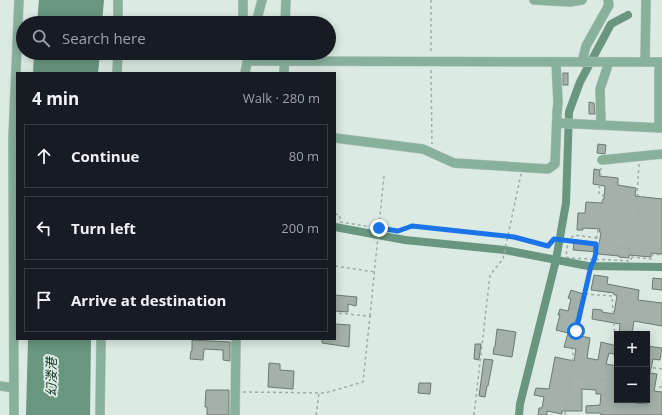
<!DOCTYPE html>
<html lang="en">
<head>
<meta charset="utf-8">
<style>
	:root { --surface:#171b24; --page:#242831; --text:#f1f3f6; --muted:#9ea1a6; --line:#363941 }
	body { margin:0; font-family:"Open Sans","Noto Sans SC",sans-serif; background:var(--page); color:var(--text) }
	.controls { position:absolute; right:12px; bottom:12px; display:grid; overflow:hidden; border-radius:0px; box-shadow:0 2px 10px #0003 }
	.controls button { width:36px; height:36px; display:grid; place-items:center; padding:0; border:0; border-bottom:1px solid var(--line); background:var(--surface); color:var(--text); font:20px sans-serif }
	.stop { position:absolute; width:12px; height:12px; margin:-9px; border:3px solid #1a73e8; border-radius:50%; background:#fff }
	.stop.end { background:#1a73e8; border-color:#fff; box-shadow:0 1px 4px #0008 }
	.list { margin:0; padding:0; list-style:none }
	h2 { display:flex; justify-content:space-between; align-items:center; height:52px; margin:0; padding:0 16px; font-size:17px }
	h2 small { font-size:13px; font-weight:400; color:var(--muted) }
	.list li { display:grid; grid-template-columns:26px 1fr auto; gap:12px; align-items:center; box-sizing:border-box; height:64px; margin:0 8px 8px; padding:0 8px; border:1px solid var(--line); border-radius:0px }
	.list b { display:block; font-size:15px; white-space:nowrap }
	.list em { font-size:13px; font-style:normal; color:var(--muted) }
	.icon { flex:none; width:22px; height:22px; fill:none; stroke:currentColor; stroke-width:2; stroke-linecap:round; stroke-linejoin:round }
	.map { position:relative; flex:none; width:662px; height:415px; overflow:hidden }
	.search { position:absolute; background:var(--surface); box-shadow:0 2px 10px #0003; left:16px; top:16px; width:320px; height:44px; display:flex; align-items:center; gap:10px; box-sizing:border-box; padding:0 14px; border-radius:22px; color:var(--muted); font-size:15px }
	.panel { position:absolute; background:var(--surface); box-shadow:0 2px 10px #0003; left:16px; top:72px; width:320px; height:268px; border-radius:0px }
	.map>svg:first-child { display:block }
</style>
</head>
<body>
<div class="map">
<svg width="662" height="415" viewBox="0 0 662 415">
	<rect width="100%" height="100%" fill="#dbeae2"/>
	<g fill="#69967f">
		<path d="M39 0H104L102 23H37Z"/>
		<path d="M34 53H100L98 73H33Z"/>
		<path d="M28 339H91L90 415H26Z"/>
	</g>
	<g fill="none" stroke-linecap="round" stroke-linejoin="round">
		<g stroke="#69967f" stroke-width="8">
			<path d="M335 227 405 240 505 250 588 266 662 267"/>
			<path d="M519 415 520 404 556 260 566 203 569 112 580 82 611 24 628 15"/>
		</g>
	</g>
	<g fill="#a3b1a9" stroke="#6d7a73">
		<rect x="563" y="73" width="5" height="12"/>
		<path d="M589 102 594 103 595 114H589Z"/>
		<path d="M598 144 606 145 605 154 597 153Z"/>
		<path d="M594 169 600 170 599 176 618 178V185L636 188 635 196 662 199V254L651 253V257L629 255V258L619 257V256L598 254V252L573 250 574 243 599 245 601 232H599L600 229 583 228V230H577L578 213H585L586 202 602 203 603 199H604L605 186 593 184Z"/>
		<path d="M594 275 608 277 607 284 639 290 638 300 662 303V326L634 321 632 334H619L620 324 592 319 593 309 602 310V312L614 314 617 295H614V293L591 290Z"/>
		<path d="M653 278 662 279V290L652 289Z"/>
		<path d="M571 290 583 294 578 312 577 319H576L573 330 582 332 581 336 590 338 587 358 598 360 601 342 617 346V355L609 353 606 364 617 366V400H635V403L647 404V346L662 348 660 360 653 359 650 373 657 374 654 391 662 392V415H605L600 414V413H586V406L600 405 601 394H596V390L582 389V411H562V414L547 411V415H538L539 408H542L544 397 534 395 536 388 549 389 555 357 574 361 576 349 564 347 568 333 556 330 560 315H558L560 309 568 311 571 299 568 298Z"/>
		<path d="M335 295 357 297 356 306 348 304V312L335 311Z"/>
		<path d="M335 324 350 325 349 347 322 343V339H335Z"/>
		<path d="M497 329 516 332 512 357 493 354 494 347H495Z"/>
		<path d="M192 340 230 342V361L223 360V350L204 349 203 360 190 359 191 351H192Z"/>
		<path d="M475 344H481L479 360 474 359Z"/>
		<path d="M484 359 493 360 488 386H487L485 397 479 396Z"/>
		<path d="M269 363 280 364V370L294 371 293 389 268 387Z"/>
		<path d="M419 383H431L430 394 418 393Z"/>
		<path d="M206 390H229V415H207V407H205Z"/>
	</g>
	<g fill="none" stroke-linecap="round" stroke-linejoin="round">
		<defs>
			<g id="minor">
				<path d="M534 0 570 2 582 0"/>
				<path d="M118 23V0"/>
				<path d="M243 23V0"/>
				<path d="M256 23 262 0"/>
				<path d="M285 23 286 0"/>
				<path d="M248 61 662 62"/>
				<path d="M582 62 586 46 609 5 608 0"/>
				<path d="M645 62 646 0"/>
				<path d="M659 62V128"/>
				<path d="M117 73 118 53"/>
				<path d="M245 73 249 53"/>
				<path d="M284 73 285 53"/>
				<path d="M557 123 662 128"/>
				<path d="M601 124 600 89 609 62"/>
				<path d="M335 138 423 149 454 163 548 169 555 164 557 113 558 102 556 62"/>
				<path d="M602 160 662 154"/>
				<path d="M0 386 14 388"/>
				<path d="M14 415 13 138 19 0"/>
				<path d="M100 415 101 339"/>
				<path d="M235 415 236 339"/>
			</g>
		</defs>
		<use href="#minor" stroke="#b7c4bd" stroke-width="10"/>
		<g stroke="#a0aba5" stroke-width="1.5" stroke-dasharray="3 3" stroke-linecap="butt">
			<path d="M431 0V54"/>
			<path d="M431 70 432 144"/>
			<path d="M639 164 637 195H641L636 229 662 230"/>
			<path d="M335 214 340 215V222L398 231 412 226 514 237 548 246 555 239 607 245 631 249V257L652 259 653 254 662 255"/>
			<path d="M597 238 574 235 568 241 566 257 570 258 631 261V258"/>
			<path d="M335 266 375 272"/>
			<path d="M585 294 612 296 615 341H617"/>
			<path d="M370 316 384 176"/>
			<path d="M647 367 662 369"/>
			<path d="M570 377 617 382"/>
			<path d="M647 386 662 387"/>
			<path d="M243 392 325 393 363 382 370 316 335 313"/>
			<path d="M316 415 319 393"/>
			<path d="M474 415 490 275 503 259 521 174"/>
			<path d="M565 415 576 331 591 266 594 262 595 258 596 244 603 194 599 193 601 168"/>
		</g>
		<use href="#minor" stroke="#88b19c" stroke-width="9"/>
	</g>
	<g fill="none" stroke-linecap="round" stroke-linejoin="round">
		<path stroke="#1a73e8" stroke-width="5" d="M379 228 398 231 412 226 514 237 548 246 554 239 596 244C596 252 596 259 591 266L576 331"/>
	</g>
	<g text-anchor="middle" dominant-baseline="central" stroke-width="4" stroke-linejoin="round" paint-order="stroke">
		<g font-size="13" font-style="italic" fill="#0e3524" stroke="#dbeae2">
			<text transform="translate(51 377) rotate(-90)">幻溇港</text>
		</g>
	</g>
</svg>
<div class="controls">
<button>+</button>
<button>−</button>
</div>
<div class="stop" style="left:576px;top:331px"></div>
<div class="stop end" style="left:379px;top:228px"></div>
<div class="search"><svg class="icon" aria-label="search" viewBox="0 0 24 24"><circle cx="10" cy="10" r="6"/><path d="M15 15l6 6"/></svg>Search here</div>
<section class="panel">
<h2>4 min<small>Walk · 280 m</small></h2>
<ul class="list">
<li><svg class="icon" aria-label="ahead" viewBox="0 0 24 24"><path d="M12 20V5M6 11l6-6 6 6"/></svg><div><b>Continue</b></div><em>80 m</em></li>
<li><svg class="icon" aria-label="left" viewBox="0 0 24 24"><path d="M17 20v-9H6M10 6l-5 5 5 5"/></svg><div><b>Turn left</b></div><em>200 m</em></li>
<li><svg class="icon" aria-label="arrive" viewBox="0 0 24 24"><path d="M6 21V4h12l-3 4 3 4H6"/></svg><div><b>Arrive at destination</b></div></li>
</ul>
</section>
</div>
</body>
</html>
